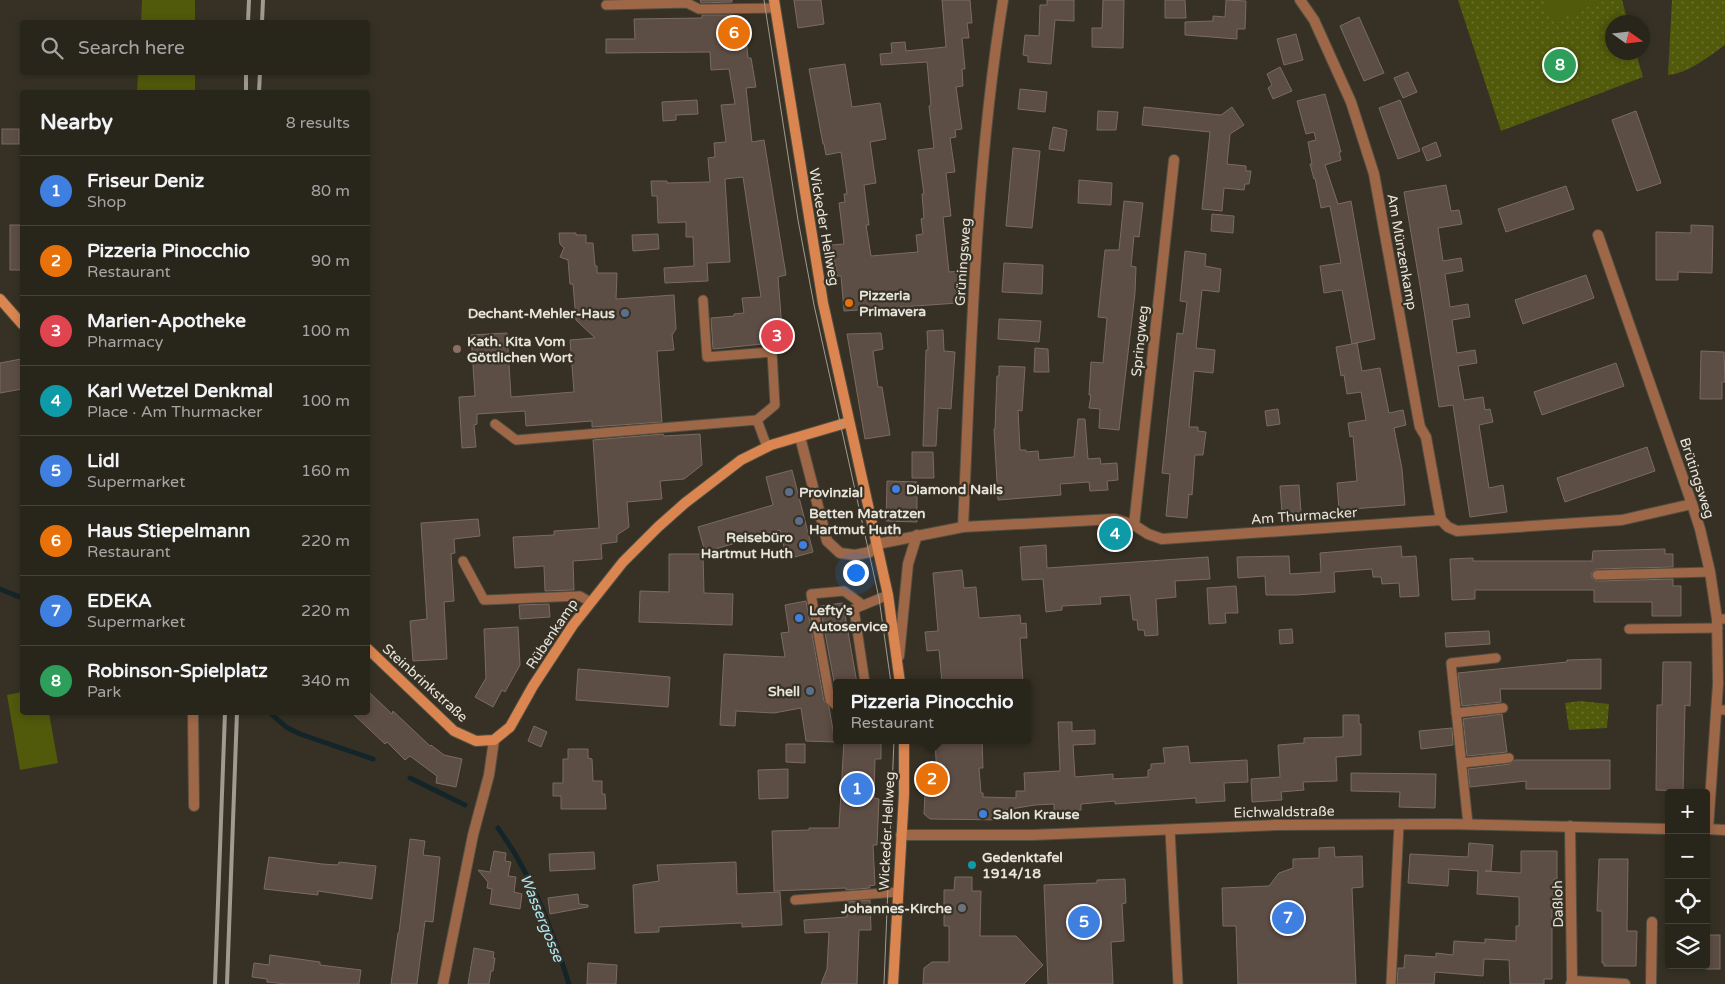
<!DOCTYPE html>
<html lang="en">
<head>
<meta charset="utf-8">
<style>
	:root { --surface:#28251b; --page:#343128; --text:#f1f3f6; --muted:#a5a5a3; --line:#44423a; --accent:#90cd40 }
	body { margin:0; font-family:"Varela Round",sans-serif; background:var(--page); color:var(--text) }
	.controls { position:absolute; right:15px; bottom:15px; display:grid; overflow:hidden; border-radius:5px; box-shadow:0 2px 8px #0003 }
	.controls button { width:45px; height:45px; display:grid; place-items:center; padding:0; border:0; border-bottom:1px solid var(--line); background:var(--surface); color:var(--text); font:25px sans-serif }
	.compass { position:absolute; left:1605px; top:15px; width:45px; height:45px; border-radius:50%; background:var(--surface); box-shadow:0 2px 8px #0003; rotate:104deg }
	.you { position:absolute; left:855px; top:572px; width:18px; height:18px; margin:-12px; border:4px solid #fff; border-radius:50%; background:#1a73e8; box-shadow:0 0 0 8px #1a73e833 }
	.badge { display:grid; place-items:center; width:32px; height:32px; border-radius:50%; background:var(--accent); color:#fff; font-size:16px; font-weight:700 }
	.pin { position:absolute; translate:-50% -50%; border:2px solid #fff; box-shadow:0 1px 5px #0006 }
	.popup { position:absolute; left:833px; top:679px; width:198px; height:65px; box-sizing:border-box; display:grid; place-content:center; border-radius:5px; background:var(--surface); filter:drop-shadow(0 1px 4px #0005); font-size:16px; white-space:nowrap; color:var(--muted) }
	.popup b { font-size:19px; color:var(--text) }
	.popup::after { content:''; position:absolute; left:50%; top:100%; margin-left:-10px; border:10px solid transparent; border-top-color:var(--surface) }
	.list { margin:0; padding:0; list-style:none }
	h2 { display:flex; justify-content:space-between; align-items:center; height:65px; margin:0; padding:0 20px; font-size:21px }
	h2 small { font-size:16px; font-weight:400; color:var(--muted) }
	.list li { display:grid; grid-template-columns:32px 1fr auto; gap:15px; align-items:center; box-sizing:border-box; height:70px; padding:0 20px; border-top:1px solid var(--line) }
	.list b { display:block; font-size:19px; white-space:nowrap }
	.list p { margin:0; font-size:16px; white-space:nowrap; color:var(--muted) }
	.list em { font-size:16px; font-style:normal; color:var(--muted) }
	.icon { flex:none; width:28px; height:28px; fill:none; stroke:currentColor; stroke-width:2; stroke-linecap:round; stroke-linejoin:round }
	.map { position:relative; flex:none; width:1725px; height:984px; overflow:hidden }
	.search { position:absolute; background:var(--surface); box-shadow:0 2px 8px #0003; left:20px; top:20px; width:350px; height:55px; display:flex; align-items:center; gap:12px; box-sizing:border-box; padding:0 18px; border-radius:5px; color:var(--muted); font-size:19px }
	.panel { position:absolute; background:var(--surface); box-shadow:0 2px 8px #0003; left:20px; top:90px; width:350px; height:625px; border-radius:5px }
	.map>svg:first-child { display:block }
</style>
</head>
<body>
<div class="map">
<svg width="1725" height="984" viewBox="0 0 1725 984">
	<defs>
		<pattern id="grass-dots" width="8" height="8" patternUnits="userSpaceOnUse" patternTransform="scale(1.25)"><rect width="8" height="8" fill="#51590b"/><path d="M2 2h.1M6 6h.1" fill="none" stroke="#6a712e" stroke-width="1.8" stroke-linecap="round"/></pattern>
	</defs>
	<rect width="100%" height="100%" fill="#363124"/>
	<g fill="url(#grass-dots)">
		<path d="M1458 0H1622L1628 22H1612V52L1636 53 1643 77 1501 131Z"/>
		<path d="M1672 0H1725V45C1708 57 1689 73 1668 75Z"/>
		<path d="M1580 701 1609 704 1607 728 1569 730 1565 703Z"/>
	</g>
	<g fill="#51590b">
		<path d="M142 0H195V22H141Z"/>
		<path d="M1543 0H1604L1553 22Z"/>
		<path d="M138 73H195V92H137Z"/>
		<path d="M22 692V712L49 713 58 763 20 770 7 695Z"/>
	</g>
	<g fill="none" stroke-linecap="round" stroke-linejoin="round">
		<g stroke="#14252a" stroke-width="5">
			<path d="M0 589 22 598"/>
			<path d="M269 712 286 727 300 734 373 759"/>
			<path d="M410 778 465 805"/>
			<path d="M498 828C505 839 513 849 519 861 541 899 556 942 569 984"/>
		</g>
	</g>
	<g fill="#5d4e45" stroke="#7b6b62">
		<path d="M700 0H732V2L701 3Z"/>
		<path d="M794 0H821L824 24 798 28Z"/>
		<path d="M942 0H970L972 23H967L969 38H962L965 69H962L963 86 956 87 962 129 955 130 956 137 950 138 955 172 946 173 951 216 943 217 949 272 961 271 958 303 844 311 841 276H837L832 245 844 244 839 203 845 202 844 194H847L841 152 826 155 824 144H823L809 69 845 64 852 107 880 103 886 139 870 142 876 183 864 185 869 225H866L871 256 918 252 916 235 923 234 921 219 924 218 922 194H924L918 150 934 148 929 106 931 105 927 62 881 65 880 54 892 53 891 43 905 42 906 51 946 47Z"/>
		<path d="M1047 0H1074V21L1055 20 1051 64 1028 62V56L1023 55 1025 35 1039 36 1040 5H1047Z"/>
		<path d="M1103 0H1124L1123 48 1092 47V28H1102Z"/>
		<path d="M1165 0H1185L1186 18H1165Z"/>
		<path d="M1226 0 1246 1 1245 29H1237V39L1185 35V22L1213 21V16L1225 17Z"/>
		<path d="M702 15H733L734 20 744 19 748 58H751L756 87 746 88 752 142 764 140 786 275 778 277 783 342 713 349 711 318 734 316V314L744 313 742 298 761 297 743 177 725 179 730 262 707 263 708 281 665 283 664 268 694 266 693 237H686V222L658 223 657 196H652L651 181H667V183L710 182 708 158 715 157 714 143 726 142 721 105 735 104 729 69 711 70 710 52 606 53V39H635L634 19 702 18Z"/>
		<path d="M1359 17 1384 73 1364 81 1340 26Z"/>
		<path d="M1296 34 1303 60 1284 65 1277 39Z"/>
		<path d="M1280 67 1292 91 1273 99 1268 88 1272 85 1267 74Z"/>
		<path d="M1408 72 1417 92 1403 98 1394 78Z"/>
		<path d="M1020 89 1047 92 1045 112 1018 109Z"/>
		<path d="M1325 94 1341 152H1339L1341 160 1325 165 1338 204 1351 201 1375 339 1352 344 1342 290 1324 293 1320 266 1341 263 1330 206 1321 208 1315 178 1314 179 1310 164H1312L1308 142 1316 140 1314 132 1306 134 1297 101Z"/>
		<path d="M697 100 698 114 676 115V120L663 121 662 102Z"/>
		<path d="M1400 100 1420 151 1398 159 1379 108Z"/>
		<path d="M1144 107 1221 115 1232 107 1244 125 1230 134 1227 164 1246 166V171H1251L1249 184H1245L1244 190 1224 188 1222 211 1202 209 1210 132 1142 125Z"/>
		<path d="M1098 111 1118 112 1116 130H1097Z"/>
		<path d="M1636 111 1661 183 1637 191 1612 120Z"/>
		<path d="M1053 127 1067 130 1064 151 1049 149Z"/>
		<rect x="2" y="129" width="17" height="15"/>
		<path d="M1436 142 1441 156 1427 161 1422 148Z"/>
		<path d="M1013 148 1040 151 1032 228 1006 226Z"/>
		<path d="M1079 180 1112 183 1111 205 1078 203Z"/>
		<path d="M1446 185 1451 211 1459 210 1462 224 1438 228 1443 261 1461 258 1463 271 1445 274 1450 307 1468 304 1470 317 1452 320 1457 353 1475 350 1477 363 1458 366 1464 400 1483 397 1485 410 1490 409 1493 422 1479 425 1489 488 1503 485 1507 512 1470 517 1453 405 1439 407 1421 291 1404 192Z"/>
		<path d="M1566 186 1574 209 1506 232 1498 209Z"/>
		<path d="M1124 201 1143 203 1139 237 1134 236 1131 266 1136 267 1135 293 1119 430 1099 428 1100 409 1089 408 1091 395H1089L1091 362 1103 363 1107 318 1098 317 1105 250H1119Z"/>
		<path d="M1212 214 1234 216 1233 233 1211 231Z"/>
		<rect x="10" y="225" width="12" height="45"/>
		<path d="M1691 225 1713 226 1712 273 1678 272V280H1656V232L1691 233Z"/>
		<path d="M559 233H576V235H586V243H593L595 266H597V273H617L616 299 674 295 676 329 672 335 674 350 657 351 662 422 592 427V421L526 426 525 411 477 414V424L474 425 476 447 462 448 459 397 475 396 471 335 507 333 511 397 574 392 570 340 595 338 576 320 573 284H570L568 260 560 257 564 248 560 244Z"/>
		<path d="M658 234 659 249 633 251 632 235Z"/>
		<path d="M1185 251 1206 254 1205 266 1221 269 1219 292 1202 290 1196 348 1215 350 1213 373 1194 371 1189 427H1198V431L1206 432 1203 455H1195L1192 495 1189 494 1187 518 1166 516 1170 474 1162 473 1177 333 1183 334 1187 302 1180 301Z"/>
		<path d="M1004 263 1043 265 1042 294 1002 292Z"/>
		<path d="M1586 275 1594 298 1523 324 1515 300Z"/>
		<path d="M999 319 1041 321 1039 342 998 339Z"/>
		<path d="M943 330 944 351 955 352 951 409 938 408 936 446H923L926 350H928L927 331Z"/>
		<path d="M881 333 883 349 873 351 878 387H882L890 435 865 439 847 334Z"/>
		<path d="M1357 343 1362 371 1380 368 1389 413 1403 410 1406 425 1394 428 1402 469 1405 505 1339 510 1337 483 1357 481 1353 436 1350 437 1348 423 1366 420 1361 392 1347 394 1344 375 1341 376 1336 347Z"/>
		<path d="M1035 348 1048 349 1049 372H1034Z"/>
		<path d="M1701 351 1724 352 1725 382H1722V399H1700Z"/>
		<path d="M21 359 22 389 0 393V363Z"/>
		<path d="M1616 363 1624 386 1542 415 1534 392Z"/>
		<path d="M999 366 1025 367 1022 411 1018 410 1020 450H1026V452L1038 451 1039 460 1074 457 1078 419H1085L1088 459 1100 458 1101 464 1117 463 1118 480 1107 481 1108 490 1090 491 1089 482 1060 484 1061 495 998 500 994 429H995L997 376H999Z"/>
		<path d="M1278 409 1280 424 1267 426 1265 411Z"/>
		<path d="M663 434 664 436 700 434 702 465 684 479 660 481 662 499 627 502 629 527 617 535V542L601 544 602 559 573 561 574 590 545 591 544 566 515 568 513 537 554 535V531L599 528 593 440Z"/>
		<path d="M1647 447 1655 471 1565 502 1557 478Z"/>
		<path d="M912 452H933L934 478H912Z"/>
		<path d="M792 470 813 552 787 559 780 530 705 552 698 527 773 505 766 477Z"/>
		<path d="M887 481 917 482V522L886 521Z"/>
		<path d="M1299 485 1301 512 1282 513 1280 486Z"/>
		<path d="M478 519 480 536 454 539 455 553 451 554 454 601 444 602 447 659 413 661 410 621 427 619 421 523Z"/>
		<path d="M1046 545 1047 568 1208 557 1210 579 1175 581 1176 597 1156 599 1158 635 1145 636 1144 630H1138L1137 620H1133L1130 595 1100 597 1101 604 1062 606V610L1046 612 1043 579 1022 580 1020 547Z"/>
		<path d="M1401 546 1402 557 1416 556 1419 596 1400 597 1399 583 1382 584 1381 577H1373L1372 569 1334 572 1335 592 1297 595H1266L1265 576 1238 578 1237 557 1289 556 1290 574 1321 572 1320 553Z"/>
		<path d="M1665 549V554H1673V567L1597 569 1592 572 1591 576 1594 580 1597 581 1673 579V586H1681V616H1652V602H1594V590H1475V599L1452 600 1450 559 1473 558V561H1592L1593 551Z"/>
		<path d="M669 554H703L704 593 733 594 732 625 639 622 640 591 669 592Z"/>
		<path d="M962 570 964 588 976 587 979 618 1020 615 1021 624 1026 623 1027 638H1020L1023 682 942 683 939 650 927 651 925 632 938 631 933 573Z"/>
		<path d="M1236 586 1238 613H1225L1226 623 1209 624 1207 588Z"/>
		<path d="M806 601 824 701 829 707 835 742 806 741 801 708 774 713 736 711 735 726 720 725 724 654 785 657 781 633 789 632 785 605Z"/>
		<path d="M843 603 857 683H837V698L820 606Z"/>
		<path d="M549 604 550 617 520 619 519 605Z"/>
		<path d="M518 627 520 665 505 692 502 690 493 707 475 697 486 678 484 629Z"/>
		<path d="M1292 629 1293 643 1280 644 1279 630Z"/>
		<path d="M1489 631 1490 644 1446 647 1445 633Z"/>
		<path d="M1601 659V689H1500L1501 702 1462 706 1458 673 1567 662V660Z"/>
		<path d="M1663 662H1691L1690 706 1685 705 1683 791 1656 790 1657 705H1662Z"/>
		<path d="M578 669 670 677 668 707 576 700Z"/>
		<path d="M368 691 392 714 393 711 430 746 431 745 444 755 462 759 456 787 436 783 437 776 410 756 405 760 387 742 385 744 351 712H368Z"/>
		<path d="M1502 714 1507 752 1467 756 1463 719Z"/>
		<path d="M1343 715H1359V724H1361V755L1336 757 1337 781 1303 782 1304 790 1281 792 1282 800 1252 802 1251 779 1280 777 1278 745 1304 743V738L1343 737Z"/>
		<path d="M1058 722H1072V731L1095 730V744L1073 745 1075 777 1113 774V779L1148 777V770L1151 769V764L1165 763 1163 748 1188 746 1190 763 1247 760 1248 782 1224 783 1225 801 1196 803V798L1115 804V801L1081 804V810L1054 812V804L1035 805 1005 810V820L930 819 924 814 926 774 937 778 935 740H982L983 768H979L981 793H983V797L1016 798V791H1025L1024 773 1060 771Z"/>
		<path d="M534 726 547 732 541 747 528 741Z"/>
		<path d="M1452 728 1453 745 1421 749 1419 731Z"/>
		<path d="M844 740H881V759H875L874 798 879 799 877 845H873L875 885 869 886 870 888 846 890V888L774 891 772 831 809 830V828H839Z"/>
		<path d="M786 744H805V763L786 762Z"/>
		<path d="M568 749H588V758L592 759 593 781H602V794H605L606 809H561V796H553V783H563V759H568Z"/>
		<path d="M1515 760H1610V789H1526V781L1470 787 1468 769 1510 764Z"/>
		<path d="M788 769V798L759 799 758 770Z"/>
		<path d="M1351 773 1436 774 1435 808 1399 807 1400 792 1351 791Z"/>
		<path d="M410 839 425 841 423 855 440 857 433 922 425 921 417 984H391L398 933H399Z"/>
		<path d="M1469 843 1493 845 1491 871H1485L1521 873V851H1557V879H1554V906H1552V979H1544V984H1510L1509 960 1484 959 1483 976 1435 972 1434 984H1397L1398 968H1404L1405 955 1436 957V953L1453 955 1454 941 1485 943V939L1516 941V926H1519V897L1477 894 1478 871 1449 869 1448 886 1408 883 1410 854 1468 857Z"/>
		<path d="M1334 847 1335 857 1362 856 1363 887 1352 888 1356 984H1238L1236 926H1223L1222 888 1269 886 1279 873 1293 868V859L1319 858V848Z"/>
		<path d="M494 851 506 853 505 861 511 862 508 876 516 877 514 892 522 894 520 909 490 904 492 889 487 888 488 882 478 870 490 872Z"/>
		<path d="M594 852 595 869 550 871 549 854Z"/>
		<path d="M269 857 322 864 338 865 339 862 376 866 372 899 318 891V895L264 889Z"/>
		<path d="M1599 859H1628L1627 931H1637L1636 966H1604V963H1602V911H1597Z"/>
		<path d="M736 862 737 894 780 892 782 925 742 927V923L659 927V932L635 933 633 885 659 881 657 865Z"/>
		<path d="M955 877H972V891H981L980 936H1016L1043 965 1024 984H923L924 968 932 962H949V926H944V890H954Z"/>
		<path d="M1125 879 1126 903 1122 904 1124 941 1111 942 1113 984H1048L1044 885 1097 883V880Z"/>
		<path d="M578 894 579 904 588 905V907L550 914 548 898Z"/>
		<path d="M870 900 871 930H859L857 984H821L827 969 829 932 805 933 804 920 847 917V902Z"/>
		<rect x="1706" y="935" width="14" height="34"/>
		<path d="M474 948 494 952 493 958H495L493 971H491L489 984H468Z"/>
		<path d="M270 955 320 962V965L361 970 359 984H286L267 982V979L252 977 254 963 269 965Z"/>
		<path d="M588 963 617 965 616 984H587Z"/>
	</g>
	<g fill="none" stroke-linecap="round" stroke-linejoin="round">
		<defs>
			<g id="lane">
				<path d="M606 5 687 3 699 9 775 8"/>
				<path d="M703 300 707 357 772 352 775 405 757 420"/>
				<path d="M495 424 516 440 757 420 767 447"/>
				<path d="M463 561 484 600 580 596 590 602"/>
				<path d="M1597 575 1710 572"/>
				<path d="M1717 619H1725"/>
				<path d="M1629 629 1718 628"/>
				<path d="M865 683 854 609 888 595"/>
				<path d="M837 706 830 700 811 594 844 591 863 605"/>
				<path d="M1716 710H1725"/>
				<path d="M1456 713 1503 708"/>
				<path d="M1462 763 1509 758"/>
				<path d="M1468 824 1451 663 1496 658"/>
				<path d="M1170 830 1178 984"/>
				<path d="M795 900 897 892"/>
				<path d="M1391 984 1399 824"/>
			</g>
			<g id="street">
				<path d="M1300 0 1314 20 1351 102 1374 174 1418 417 1420 427 1426 437 1441 520"/>
				<path d="M1598 235 1692 504 1700 529 1710 572 1717 619 1718 684 1708 829"/>
				<path d="M800 437 827 541 840 553 855 555 870 552 877 544 963 527 1115 519 1134 525 1148 534 1162 539 1441 520"/>
				<path d="M1441 520 1448 527 1457 531 1622 520 1692 504"/>
				<path d="M1134 525 1174 160"/>
				<path d="M963 527C971 351 975 173 1003 0"/>
				<path d="M899 656 908 564 917 535"/>
				<path d="M193 712 194 806"/>
				<path d="M1570 826 1572 981 1571 984"/>
				<path d="M1706 829 1725 830"/>
				<path d="M901 835H1032L1276 825 1447 824 1669 829"/>
				<path d="M1572 981 1625 984"/>
				<path d="M443 984 473 835 489 775 494 740"/>
				<path d="M1651 984 1652 922"/>
			</g>
			<g id="secondary">
				<path d="M774 0 823 303 888 595 900 683"/>
				<path d="M0 299 22 324"/>
				<path d="M368 649 454 731 476 741 494 740 510 727 533 686 573 625 623 562 658 527 685 503 741 460 771 445 849 422"/>
				<path d="M893 984 904 794V740"/>
			</g>
		</defs>
		<use href="#lane" stroke="#524e41" stroke-width="11"/>
		<use href="#street" stroke="#524e41" stroke-width="12"/>
		<use href="#secondary" stroke="#524e41" stroke-width="12"/>
		<use href="#lane" stroke="#9e6848" stroke-width="9"/>
		<use href="#street" stroke="#9e6848" stroke-width="10"/>
		<use href="#secondary" stroke="#db8650" stroke-width="10"/>
		<g stroke="#9f9b91" stroke-width="1">
			<path d="M764 0 798 220 814 305 879 598 891 683"/>
			<path d="M884 984 894 740"/>
		</g>
		<g stroke="#9f9b91" stroke-width="4">
			<path d="M248 22 249 0"/>
			<path d="M262 22 263 0"/>
			<path d="M246 92V72"/>
			<path d="M259 92 260 72"/>
			<path d="M215 984 225 712"/>
			<path d="M227 984 237 712"/>
		</g>
	</g>
	<circle fill="#e8710a" stroke="#363124" stroke-width="2" cx="849" cy="303" r="5"/>
	<g fill="#5c6f8a" stroke="#363124" stroke-width="2">
		<circle cx="625" cy="313" r="5"/>
		<circle cx="789" cy="492" r="5"/>
		<circle cx="799" cy="521" r="5"/>
		<circle cx="810" cy="691" r="5"/>
	</g>
	<circle fill="#8d6e63" stroke="#363124" stroke-width="2" cx="457" cy="349" r="5"/>
	<g fill="#3f7fe0" stroke="#363124" stroke-width="2">
		<circle cx="896" cy="489" r="5"/>
		<circle cx="803" cy="545" r="5"/>
		<circle cx="799" cy="618" r="5"/>
		<circle cx="983" cy="814" r="5"/>
	</g>
	<circle fill="#0f9aa8" stroke="#363124" stroke-width="2" cx="972" cy="865" r="5"/>
	<circle fill="#6b7280" stroke="#363124" stroke-width="2" cx="962" cy="908" r="5"/>
	<g text-anchor="middle" dominant-baseline="central" stroke-width="4.5" stroke-linejoin="round" paint-order="stroke">
		<g font-size="14" fill="#e7e4dc" stroke="#363124">
			<text transform="translate(824 227) rotate(80)">Wickeder Hellweg</text>
			<text transform="translate(1402 252) rotate(80)">Am Münzenkamp</text>
			<text transform="translate(963 262) rotate(-86)">Grüningsweg</text>
			<text transform="translate(1140 341) rotate(-84)">Springweg</text>
			<text transform="translate(1697 478) rotate(72)">Brütingsweg</text>
			<text transform="translate(1304 516) rotate(-4)">Am Thurmacker</text>
			<text transform="translate(552 634) rotate(-56)">Rübenkamp</text>
			<text transform="translate(425 683) rotate(42)">Steinbrinkstraße</text>
			<text transform="translate(1284 812) rotate(-1)">Eichwaldstraße</text>
			<text transform="translate(887 831) rotate(-87)">Wickeder Hellweg</text>
			<text transform="translate(1558 904) rotate(-91)">Daßloh</text>
		</g>
		<g font-size="14" font-weight="bold" fill="#e7e4dc" stroke="#363124" text-anchor="start">
			<text x="859" y="295">Pizzeria<tspan x="859" dy="16">Primavera</tspan></text>
			<text x="615" y="313" text-anchor="end">Dechant-Mehler-Haus</text>
			<text x="467" y="341">Kath. Kita Vom<tspan x="467" dy="16">Göttlichen Wort</tspan></text>
			<text x="906" y="489">Diamond Nails</text>
			<text x="799" y="492">Provinzial</text>
			<text x="809" y="513">Betten Matratzen<tspan x="809" dy="16">Hartmut Huth</tspan></text>
			<text x="793" y="537" text-anchor="end">Reisebüro<tspan x="793" dy="16">Hartmut Huth</tspan></text>
			<text x="809" y="610">Lefty's<tspan x="809" dy="16">Autoservice</tspan></text>
			<text x="800" y="691" text-anchor="end">Shell</text>
			<text x="993" y="814">Salon Krause</text>
			<text x="982" y="857">Gedenktafel<tspan x="982" dy="16">1914/18</tspan></text>
			<text x="952" y="908" text-anchor="end">Johannes-Kirche</text>
		</g>
		<g font-size="15" font-style="italic" fill="#abe4f4" stroke="#363124">
			<text transform="translate(542 918) rotate(68)">Wassergosse</text>
		</g>
	</g>
</svg>
<div class="controls">
<button>+</button>
<button>−</button>
<button><svg class="icon" aria-label="locate" viewBox="0 0 24 24"><circle cx="12" cy="12" r="6"/><path d="M12 2v4M12 18v4M2 12h4M18 12h4"/></svg></button>
<button><svg class="icon" aria-label="layers" viewBox="0 0 24 24"><path d="M12 4l9 5-9 5-9-5zM3 14l9 5 9-5"/></svg></button>
</div>
<svg class="compass" viewBox="-18 -18 36 36"><path d="M0-13l5 13h-10z" fill="#e53935"/><path d="M0 13l5-13h-10z" fill="#a5a5a3"/></svg>
<div class="you"></div>
<div class="pin badge" style="left:857px;top:789px;background:#3f7fe0">1</div>
<div class="pin badge" style="left:932px;top:779px;background:#e8710a">2</div>
<div class="popup"><b>Pizzeria Pinocchio</b>Restaurant</div>
<div class="pin badge" style="left:777px;top:336px;background:#e0444e">3</div>
<div class="pin badge" style="left:1115px;top:534px;background:#0f9aa8">4</div>
<div class="pin badge" style="left:1084px;top:922px;background:#3f7fe0">5</div>
<div class="pin badge" style="left:734px;top:33px;background:#e8710a">6</div>
<div class="pin badge" style="left:1288px;top:918px;background:#3f7fe0">7</div>
<div class="pin badge" style="left:1560px;top:65px;background:#2e9e5b">8</div>
<div class="search"><svg class="icon" aria-label="search" viewBox="0 0 24 24"><circle cx="10" cy="10" r="6"/><path d="M15 15l6 6"/></svg>Search here</div>
<section class="panel">
<h2>Nearby<small>8 results</small></h2>
<ul class="list">
<li><span class="badge" style="background:#3f7fe0">1</span><div><b>Friseur Deniz</b><p>Shop</p></div><em>80 m</em></li>
<li><span class="badge" style="background:#e8710a">2</span><div><b>Pizzeria Pinocchio</b><p>Restaurant</p></div><em>90 m</em></li>
<li><span class="badge" style="background:#e0444e">3</span><div><b>Marien-Apotheke</b><p>Pharmacy</p></div><em>100 m</em></li>
<li><span class="badge" style="background:#0f9aa8">4</span><div><b>Karl Wetzel Denkmal</b><p>Place · Am Thurmacker</p></div><em>100 m</em></li>
<li><span class="badge" style="background:#3f7fe0">5</span><div><b>Lidl</b><p>Supermarket</p></div><em>160 m</em></li>
<li><span class="badge" style="background:#e8710a">6</span><div><b>Haus Stiepelmann</b><p>Restaurant</p></div><em>220 m</em></li>
<li><span class="badge" style="background:#3f7fe0">7</span><div><b>EDEKA</b><p>Supermarket</p></div><em>220 m</em></li>
<li><span class="badge" style="background:#2e9e5b">8</span><div><b>Robinson-Spielplatz</b><p>Park</p></div><em>340 m</em></li>
</ul>
</section>
</div>
</body>
</html>
